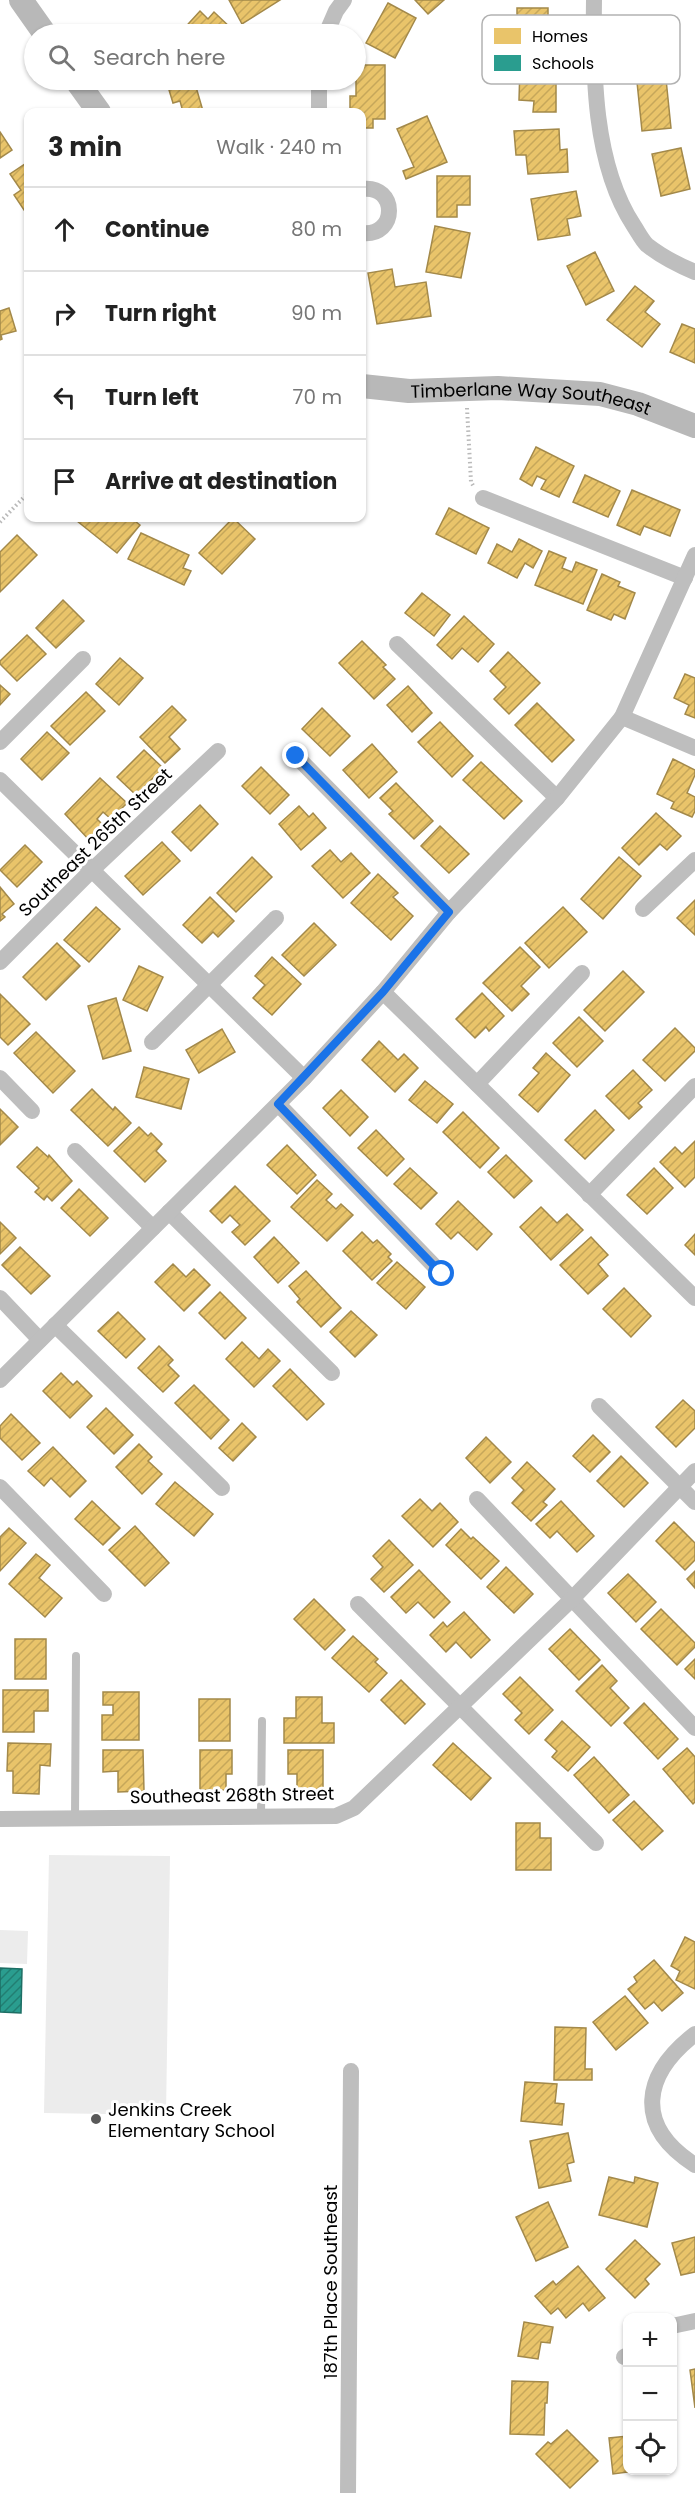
<!DOCTYPE html>
<html lang="en">
<head>
<meta charset="utf-8">
<style>
	:root { --surface:#fff; --page:#f6f6f6; --text:#222; --muted:#767676; --line:#e0e0e0 }
	body { margin:0; font-family:Poppins,sans-serif; background:var(--page); color:var(--text) }
	.controls { position:absolute; right:18px; bottom:18px; display:grid; overflow:hidden; border-radius:12px; box-shadow:0 2px 4px #0004 }
	.controls button { width:54px; height:54px; display:grid; place-items:center; padding:0; border:0; border-bottom:2px solid var(--line); background:var(--surface); color:var(--text); font:30px sans-serif }
	.stop { position:absolute; width:18px; height:18px; margin:-14px; border:4px solid #1a73e8; border-radius:50%; background:#fff }
	.stop.end { background:#1a73e8; border-color:#fff; box-shadow:0 2px 6px #0008 }
	.list { margin:0; padding:0; list-style:none }
	h2 { display:flex; justify-content:space-between; align-items:center; height:78px; margin:0; padding:0 24px; font-size:26px }
	h2 small { font-size:20px; font-weight:400; color:var(--muted) }
	.list li { display:grid; grid-template-columns:39px 1fr auto; gap:18px; align-items:center; box-sizing:border-box; height:84px; padding:0 24px; border-top:2px solid var(--line) }
	.list b { display:block; font-size:22px; white-space:nowrap }
	.list em { font-size:20px; font-style:normal; color:var(--muted) }
	.icon { flex:none; width:33px; height:33px; fill:none; stroke:currentColor; stroke-width:2; stroke-linecap:round; stroke-linejoin:round }
	.map { position:relative; flex:none; width:695px; height:2493px; overflow:hidden }
	.search { position:absolute; background:var(--surface); box-shadow:0 2px 4px #0004; left:24px; top:24px; width:342px; height:66px; display:flex; align-items:center; gap:15px; box-sizing:border-box; padding:0 21px; border-radius:33px; color:var(--muted); font-size:22px }
	.panel { position:absolute; background:var(--surface); box-shadow:0 2px 4px #0004; left:24px; top:108px; width:342px; height:414px; border-radius:12px }
	.map>svg:first-child { display:block }
</style>
</head>
<body>
<div class="map">
<svg width="695" height="2493" viewBox="0 0 695 2493">
	<defs>
		<pattern id="homes-hatch" width="6" height="6" patternUnits="userSpaceOnUse" patternTransform="scale(1.5)"><rect width="6" height="6" fill="#e9c46a"/><path d="M-1 1l2-2M0 6l6-6M5 7l2-2" fill="none" stroke="#c6a75a"/></pattern>
		<pattern id="schools-hatch" width="6" height="6" patternUnits="userSpaceOnUse" patternTransform="scale(1.5)"><rect width="6" height="6" fill="#2a9d8f"/><path d="M-1 1l2-2M0 6l6-6M5 7l2-2" fill="none" stroke="#227e72"/></pattern>
	</defs>
	<rect width="100%" height="100%" fill="#fff"/>
	<g fill="#ececec">
		<path d="M49 1855 170 1856 166 2115 44 2113Z"/>
		<path d="M0 1930 28 1931 27 1964 0 1963Z"/>
	</g>
	<g fill="url(#homes-hatch)" stroke="#a3894a" stroke-width="1.5">
		<path d="M229 0H280L242 24Z"/>
		<path d="M415 0H444L428 14Z"/>
		<path d="M388 3 416 18 395 58 366 43Z"/>
		<rect x="517" y="8" width="31" height="41"/>
		<path d="M200 11 208 19 214 12 233 30 229 34H179Z"/>
		<path d="M356 65H385V119H373V128H362V112H350V96H356Z"/>
		<path d="M520 67 548 68V81H556V112H533L534 101 519 100Z"/>
		<path d="M666 79 671 128 642 131 637 82Z"/>
		<path d="M166 80H194L203 111 183 112 180 101 173 103Z"/>
		<path d="M427 116 447 162 406 179 403 171 414 167 397 129Z"/>
		<path d="M559 129 560 150 567 149 568 172 528 174 526 155H516L514 131Z"/>
		<path d="M0 132 12 150 0 158Z"/>
		<path d="M681 148 690 189 661 196 652 154Z"/>
		<path d="M28 162V207L24 210 14 195 21 190 10 174Z"/>
		<path d="M437 176H470V205H457V217H437Z"/>
		<path d="M576 191 581 216 567 219 570 235 538 240 531 199Z"/>
		<path d="M435 226 470 233 461 278 426 272Z"/>
		<path d="M595 252 614 291 586 305 567 266Z"/>
		<path d="M392 269 395 287 426 282 431 316 377 324 368 273Z"/>
		<path d="M635 286 654 301 645 312 660 324 642 347 607 320Z"/>
		<path d="M9 308 16 331 1 335 2 339 0 340V311Z"/>
		<path d="M682 324 695 329V363L670 352Z"/>
		<path d="M536 447 574 466 559 497 541 489 546 480 537 476 532 486 520 479Z"/>
		<path d="M585 475 620 491 608 517 573 502Z"/>
		<path d="M632 490 680 510 670 536 644 526 640 535 617 525Z"/>
		<path d="M449 508 489 528 476 554 436 534Z"/>
		<path d="M80 518 115 519 131 518 140 525 117 553 77 521Z"/>
		<path d="M233 518 255 539 222 574 199 553Z"/>
		<path d="M141 533 189 555 183 568 191 571 184 585 128 559Z"/>
		<path d="M17 535 37 555 0 592V552Z"/>
		<path d="M519 539 542 551 533 568 525 563 517 578 488 563 497 544 512 552Z"/>
		<path d="M549 551 566 558 562 568 572 572 576 562 597 570 583 604 535 585Z"/>
		<path d="M602 574 620 582 618 586 635 593 625 619 614 614 611 620 587 610Z"/>
		<path d="M422 593 450 615 434 636 405 613Z"/>
		<path d="M63 600 84 621 56 648 36 628Z"/>
		<path d="M464 616 494 644 478 662 462 648 452 659 437 645Z"/>
		<path d="M27 635 46 654 17 681 0 664V661Z"/>
		<path d="M362 641 386 665 383 667 395 679 374 699 339 663Z"/>
		<path d="M508 652 540 683 509 714 494 699 506 687 490 671Z"/>
		<path d="M120 658 143 678 119 705 96 684Z"/>
		<path d="M685 674 695 678V718L685 714 689 705 674 698Z"/>
		<path d="M0 685 10 694 0 705Z"/>
		<path d="M408 686 432 713 412 732 387 705Z"/>
		<path d="M86 692 105 711 70 745 51 726Z"/>
		<path d="M537 703 574 740 552 762 515 725Z"/>
		<path d="M172 706 186 720 169 737 180 749 165 763 140 737Z"/>
		<path d="M322 708 350 736 330 756 302 729Z"/>
		<path d="M440 722 473 756 452 777 418 742Z"/>
		<path d="M47 732 69 753 42 780 21 759Z"/>
		<path d="M372 744 397 772 369 798 343 770Z"/>
		<path d="M144 750 163 768 136 795 117 777Z"/>
		<path d="M673 759 695 770V775L687 793 695 797V811L692 817 671 808 674 802 657 794Z"/>
		<path d="M481 762 522 801 504 819 463 780Z"/>
		<path d="M261 767 289 795 270 814 242 786Z"/>
		<path d="M100 778 127 803 111 819 103 812 97 819 104 826 90 841 65 814Z"/>
		<path d="M396 783 433 821 414 839 389 814 393 811 380 798Z"/>
		<path d="M200 805 218 824 191 851 172 832Z"/>
		<path d="M299 806 309 817 313 813 326 828 301 850 279 824Z"/>
		<path d="M656 813 681 836 667 850 660 844 639 865 622 848Z"/>
		<path d="M440 826 469 854 449 873 421 846Z"/>
		<path d="M162 842 180 861 143 895 125 876Z"/>
		<path d="M25 845 42 862 17 887 0 870Z"/>
		<path d="M330 850 341 862 351 853 370 873 343 898 312 866Z"/>
		<path d="M252 857 272 877 236 912 217 893Z"/>
		<path d="M619 857 641 876 603 919 581 899Z"/>
		<path d="M378 874 398 893 393 897 413 916 391 940 351 903Z"/>
		<path d="M0 887 14 904 2 914 5 917 0 921Z"/>
		<path d="M210 897 234 921 218 937 213 932 202 943 183 925Z"/>
		<path d="M695 900V935L677 918Z"/>
		<path d="M96 907 120 929 89 962 64 940Z"/>
		<path d="M563 907 587 932 549 968 525 943Z"/>
		<path d="M314 923 336 945 304 976 282 955Z"/>
		<path d="M57 943 80 966 46 1000 23 977Z"/>
		<path d="M520 947 540 967 521 986 529 994 512 1011 483 983Z"/>
		<path d="M272 957 301 984 272 1015 253 998 265 985 255 976Z"/>
		<path d="M139 966 163 977 147 1011 123 1000Z"/>
		<path d="M623 971 644 992 605 1031 584 1010Z"/>
		<path d="M482 993 504 1016 489 1031 486 1027 475 1038 456 1019Z"/>
		<path d="M0 994 30 1024 8 1045 0 1037Z"/>
		<path d="M116 998 131 1051 103 1059 88 1006Z"/>
		<path d="M579 1017 603 1041 577 1067 553 1043Z"/>
		<path d="M675 1028 695 1048V1051L665 1081 643 1060Z"/>
		<path d="M222 1029 235 1052 199 1073 186 1050Z"/>
		<path d="M36 1032 75 1071 53 1093 14 1053Z"/>
		<path d="M379 1041 398 1060 404 1054 418 1068 395 1092 362 1060Z"/>
		<path d="M546 1053 570 1075 538 1112 519 1095 539 1073 533 1068Z"/>
		<path d="M144 1067 189 1079 181 1109 136 1097Z"/>
		<path d="M633 1070 652 1090 638 1103 642 1107 629 1119 606 1096Z"/>
		<path d="M425 1081 453 1104 437 1123 409 1100Z"/>
		<path d="M92 1089 113 1110 115 1107 131 1123 108 1146 71 1110Z"/>
		<path d="M341 1090 368 1117 350 1136 323 1108Z"/>
		<path d="M0 1109 18 1127 0 1145Z"/>
		<path d="M595 1110 614 1130 585 1159 565 1140Z"/>
		<path d="M463 1112 499 1148 480 1168 443 1132Z"/>
		<path d="M139 1127 148 1136 151 1133 162 1144 156 1151 166 1161 145 1182 114 1151Z"/>
		<path d="M376 1130 404 1159 387 1176 358 1148Z"/>
		<path d="M695 1141V1177L685 1187 660 1162 675 1147 682 1154Z"/>
		<path d="M287 1145 316 1175 297 1194 267 1165Z"/>
		<path d="M37 1147 48 1157 49 1155 72 1181 52 1201 47 1196 44 1200 35 1192 39 1188 17 1167Z"/>
		<path d="M506 1155 532 1181 514 1198 488 1172Z"/>
		<path d="M410 1168 437 1193 421 1209 394 1184Z"/>
		<path d="M654 1168 673 1188 647 1214 627 1195Z"/>
		<path d="M317 1180 332 1194 326 1200 336 1209 341 1204 353 1215 327 1241 291 1207Z"/>
		<path d="M235 1186 270 1221 245 1245 232 1232 240 1225 230 1215 222 1223 210 1211Z"/>
		<path d="M79 1189 108 1218 90 1236 61 1208Z"/>
		<path d="M458 1201 492 1234 477 1250 458 1232 451 1239 436 1224Z"/>
		<path d="M541 1207 557 1223 567 1214 583 1230 551 1260 520 1227Z"/>
		<path d="M0 1222 16 1238 0 1254Z"/>
		<path d="M362 1232 373 1243 377 1240 391 1254 388 1257 392 1261 372 1280 343 1251Z"/>
		<path d="M695 1234V1255L685 1245Z"/>
		<path d="M274 1237 299 1263 278 1283 254 1257Z"/>
		<path d="M591 1237 608 1255 598 1264 608 1276 588 1294 560 1265Z"/>
		<path d="M20 1247 50 1276 31 1294 2 1265Z"/>
		<path d="M397 1262 425 1287 406 1309 377 1283Z"/>
		<path d="M173 1264 186 1277 194 1269 210 1285 184 1311 155 1282Z"/>
		<path d="M306 1271 341 1308 321 1327 297 1302 300 1299 289 1286Z"/>
		<path d="M624 1288 651 1316 631 1337 603 1309Z"/>
		<path d="M220 1292 246 1318 225 1339 199 1313Z"/>
		<path d="M351 1311 377 1335 355 1357 330 1332Z"/>
		<path d="M118 1312 145 1339 126 1358 98 1331Z"/>
		<path d="M242 1342 259 1359 268 1349 280 1361 254 1387 226 1359Z"/>
		<path d="M159 1346 173 1360 168 1365 179 1376 163 1392 138 1368Z"/>
		<path d="M290 1369 324 1404 307 1420 273 1386Z"/>
		<path d="M61 1373 73 1385 77 1381 92 1396 70 1418 43 1391Z"/>
		<path d="M194 1385 229 1420 211 1439 175 1403Z"/>
		<path d="M683 1400 695 1411V1428L676 1447 656 1427Z"/>
		<path d="M106 1408 133 1435 114 1454 87 1427Z"/>
		<path d="M11 1414 40 1443 22 1460 0 1438V1426Z"/>
		<path d="M242 1423 256 1437 233 1461 219 1448Z"/>
		<path d="M593 1435 610 1452 590 1472 573 1456Z"/>
		<path d="M486 1437 511 1462 490 1483 466 1458Z"/>
		<path d="M139 1444 152 1457 148 1461 162 1474 142 1494 116 1467Z"/>
		<path d="M53 1447 86 1481 70 1497 51 1478 44 1486 28 1471Z"/>
		<path d="M621 1456 648 1483 624 1507 597 1481Z"/>
		<path d="M527 1462 555 1489 543 1502 547 1505 531 1521 512 1503 524 1490 512 1478Z"/>
		<path d="M175 1482 213 1514 194 1536 156 1504Z"/>
		<path d="M420 1499 432 1511 440 1503 458 1522 433 1547 402 1516Z"/>
		<path d="M92 1501 120 1528 103 1545 75 1519Z"/>
		<path d="M561 1501 594 1536 577 1552 557 1531 550 1538 536 1524Z"/>
		<path d="M674 1522 695 1543V1560L685 1570 656 1541Z"/>
		<path d="M135 1526 169 1563 145 1586 109 1550Z"/>
		<path d="M9 1528 26 1543 0 1571V1537Z"/>
		<path d="M461 1529 471 1539 473 1537 499 1561 481 1579 446 1545Z"/>
		<path d="M389 1540 413 1565 384 1592 371 1579 383 1567 373 1556Z"/>
		<path d="M36 1554 50 1565 39 1578 62 1598 45 1617 9 1584Z"/>
		<path d="M506 1567 533 1594 514 1613 487 1587Z"/>
		<path d="M419 1570 450 1602 434 1618 418 1602 406 1613 391 1597Z"/>
		<path d="M695 1571V1588L687 1579Z"/>
		<path d="M628 1574 656 1602 636 1622 608 1593Z"/>
		<path d="M314 1599 345 1630 325 1650 294 1619Z"/>
		<path d="M661 1609 695 1643V1647L677 1665 641 1629Z"/>
		<path d="M464 1612 490 1640 471 1658 456 1642 446 1652 430 1635 443 1622 447 1627Z"/>
		<path d="M570 1629 600 1660 579 1680 549 1649Z"/>
		<path d="M353 1636 378 1659 375 1662 387 1673 369 1692 332 1658Z"/>
		<rect x="15" y="1639" width="31" height="40"/>
		<path d="M695 1659V1679L685 1669Z"/>
		<path d="M602 1665 617 1681 610 1688 629 1708 611 1726 576 1691Z"/>
		<path d="M520 1677 553 1710 529 1734 515 1720 522 1713 503 1694Z"/>
		<path d="M401 1680 425 1704 405 1724 381 1700Z"/>
		<path d="M3 1690H48V1711H34V1732H3Z"/>
		<path d="M103 1692H139V1740H102V1715H113V1705H103Z"/>
		<path d="M296 1697H322V1723H334V1743H284V1718H296Z"/>
		<rect x="199" y="1699" width="31" height="42"/>
		<path d="M644 1703 678 1739 658 1759 624 1723Z"/>
		<path d="M562 1721 590 1747 568 1771 552 1757 557 1751 545 1740Z"/>
		<path d="M8 1743 51 1744 50 1766 40 1765 39 1794 13 1793V1771H7Z"/>
		<path d="M453 1743 491 1778 471 1800 433 1765Z"/>
		<path d="M687 1748 695 1757V1802L693 1804 663 1769Z"/>
		<path d="M103 1750H143L144 1791 118 1792V1771L103 1772Z"/>
		<path d="M200 1750H232V1774H226V1790H200Z"/>
		<path d="M288 1750H323V1790H297V1774H288Z"/>
		<path d="M594 1757 629 1795 609 1813 574 1775Z"/>
		<path d="M634 1801 663 1831 642 1850 613 1820Z"/>
		<path d="M516 1823H540V1838H551V1870H516Z"/>
		<path d="M685 1937 695 1942V1989L676 1980 680 1971 671 1966Z"/>
		<path d="M654 1960 683 1993 662 2011 654 2002 645 2009 628 1989 637 1982 634 1977Z"/>
		<path d="M625 1996 648 2023 616 2050 593 2022Z"/>
		<path d="M555 2027 586 2028 585 2069H592V2080H554Z"/>
		<path d="M525 2082 557 2084 555 2103 564 2104 562 2125 521 2121Z"/>
		<path d="M568 2133 574 2162 567 2164 571 2181 539 2188 530 2141Z"/>
		<path d="M609 2177 634 2183 635 2177 658 2183 647 2227 599 2215Z"/>
		<path d="M548 2202 568 2247 536 2261 516 2217Z"/>
		<path d="M695 2237V2272L681 2275 672 2243Z"/>
		<path d="M635 2240 660 2264 645 2279 649 2284 635 2298 606 2269Z"/>
		<path d="M578 2266 605 2298 589 2311 583 2303 566 2318 558 2308 551 2314 535 2296 553 2281 556 2285Z"/>
		<path d="M524 2322 553 2327 550 2343 541 2342 538 2359 518 2356Z"/>
		<path d="M695 2369V2408L690 2370Z"/>
		<path d="M512 2381 548 2382 547 2403H545L544 2435 510 2434Z"/>
		<path d="M567 2430 598 2461 570 2488 536 2454 548 2442 551 2444Z"/>
		<path d="M628 2436V2470H643L613 2474 609 2438Z"/>
	</g>
	<path fill="url(#schools-hatch)" stroke="#1d6e64" stroke-width="1.5" d="M0 1968 22 1969 21 2013 0 2012Z"/>
	<g fill="none" stroke-linecap="round" stroke-linejoin="round">
		<g stroke="#b9b9b9" stroke-width="4" stroke-dasharray="1.5 3" stroke-linecap="butt">
			<path d="M467 408 471 482 474 487"/>
			<path d="M0 522 28 493"/>
		</g>
		<g stroke="#bebebe" stroke-width="8">
			<path d="M261 1817 262 1721"/>
			<path d="M75 1818 76 1656"/>
		</g>
		<g stroke="#bebebe" stroke-width="16">
			<path d="M594 0C593 72 593 164 634 226 638 232 642 240 647 245 661 256 678 265 695 272"/>
			<path d="M326 34 336 11 344 0"/>
			<path d="M319 80V112"/>
			<path d="M362 189C398 184 398 237 362 233"/>
			<path d="M483 498 685 578"/>
			<path d="M397 644 557 798"/>
			<path d="M622 717 695 748"/>
			<path d="M0 742 83 659"/>
			<path d="M296 756 449 912"/>
			<path d="M0 780 304 1078"/>
			<path d="M643 909 695 860"/>
			<path d="M0 962 92 870 218 751"/>
			<path d="M383 992 695 1298"/>
			<path d="M152 1042 276 918"/>
			<path d="M0 1078 32 1111"/>
			<path d="M477 1084 582 973"/>
			<path d="M278 1104 442 1274"/>
			<path d="M75 1151 153 1228"/>
			<path d="M589 1195 695 1086"/>
			<path d="M169 1212 332 1373"/>
			<path d="M0 1298 40 1340"/>
			<path d="M55 1325 222 1488"/>
			<path d="M0 1380 304 1078 383 992 449 912 557 798 622 717 695 555"/>
			<path d="M599 1406 695 1502"/>
			<path d="M0 1487 104 1594"/>
			<path d="M477 1499 695 1728"/>
			<path d="M358 1604 596 1843"/>
			<path d="M0 1819 336 1816 354 1808 571 1600 695 1471"/>
			<path d="M695 2034C642 2075 634 2126 695 2165"/>
			<path d="M672 2326 695 2321"/>
			<path d="M624 2357 628 2355"/>
			<path d="M348 2493 351 2071"/>
		</g>
		<g stroke="#b8b8b8" stroke-width="24">
			<path d="M21 0 45 34"/>
			<path d="M76 80 99 112"/>
			<path id="s1" d="M362 386 409 391 498 388 600 394 638 404 695 426"/>
		</g>
	</g>
	<g fill="none" stroke-linecap="round" stroke-linejoin="round">
		<path stroke="#1a73e8" stroke-width="8" d="M296 756 449 912 383 992 278 1104 442 1274"/>
	</g>
	<circle fill="#595959" stroke="#fff" stroke-width="2" cx="96" cy="2119" r="6"/>
	<g text-anchor="middle" dominant-baseline="central" stroke-width="6" stroke-linejoin="round" paint-order="stroke">
		<g font-size="18" fill="#000" stroke="#fff">
			<text stroke="none"><textPath href="#s1" startOffset="170">Timberlane Way Southeast</textPath></text>
			<text transform="translate(95 842) rotate(-44)">Southeast 265th Street</text>
			<text transform="translate(232 1795) rotate(-1)">Southeast 268th Street</text>
			<text transform="translate(330 2282) rotate(-90)">187th Place Southeast</text>
		</g>
		<g font-size="18" fill="#000" stroke="#fff" text-anchor="start">
			<text x="108" y="2109">Jenkins Creek<tspan x="108" dy="21">Elementary School</tspan></text>
		</g>
	</g>
	<rect x="482" y="15" width="198" height="69" rx="9" fill="#fff" stroke="#b2b2b2" stroke-width="1.5"/>
	<rect x="494" y="28" width="27" height="16" fill="#e9c46a"/>
	<rect x="494" y="55" width="27" height="16" fill="#2a9d8f"/>
	<g font-size="16" fill="#000">
		<text x="532" y="42">Homes</text>
		<text x="532" y="69">Schools</text>
	</g>
</svg>
<div class="controls">
<button>+</button>
<button>−</button>
<button><svg class="icon" aria-label="locate" viewBox="0 0 24 24"><circle cx="12" cy="12" r="6"/><path d="M12 2v4M12 18v4M2 12h4M18 12h4"/></svg></button>
</div>
<div class="stop" style="left:442px;top:1274px"></div>
<div class="stop end" style="left:296px;top:756px"></div>
<div class="search"><svg class="icon" aria-label="search" viewBox="0 0 24 24"><circle cx="10" cy="10" r="6"/><path d="M15 15l6 6"/></svg>Search here</div>
<section class="panel">
<h2>3 min<small>Walk · 240 m</small></h2>
<ul class="list">
<li><svg class="icon" aria-label="ahead" viewBox="0 0 24 24"><path d="M12 20V5M6 11l6-6 6 6"/></svg><div><b>Continue</b></div><em>80 m</em></li>
<li><svg class="icon" aria-label="right" viewBox="0 0 24 24"><path d="M7 20v-9h11M14 6l5 5-5 5"/></svg><div><b>Turn right</b></div><em>90 m</em></li>
<li><svg class="icon" aria-label="left" viewBox="0 0 24 24"><path d="M17 20v-9H6M10 6l-5 5 5 5"/></svg><div><b>Turn left</b></div><em>70 m</em></li>
<li><svg class="icon" aria-label="arrive" viewBox="0 0 24 24"><path d="M6 21V4h12l-3 4 3 4H6"/></svg><div><b>Arrive at destination</b></div></li>
</ul>
</section>
</div>
</body>
</html>
